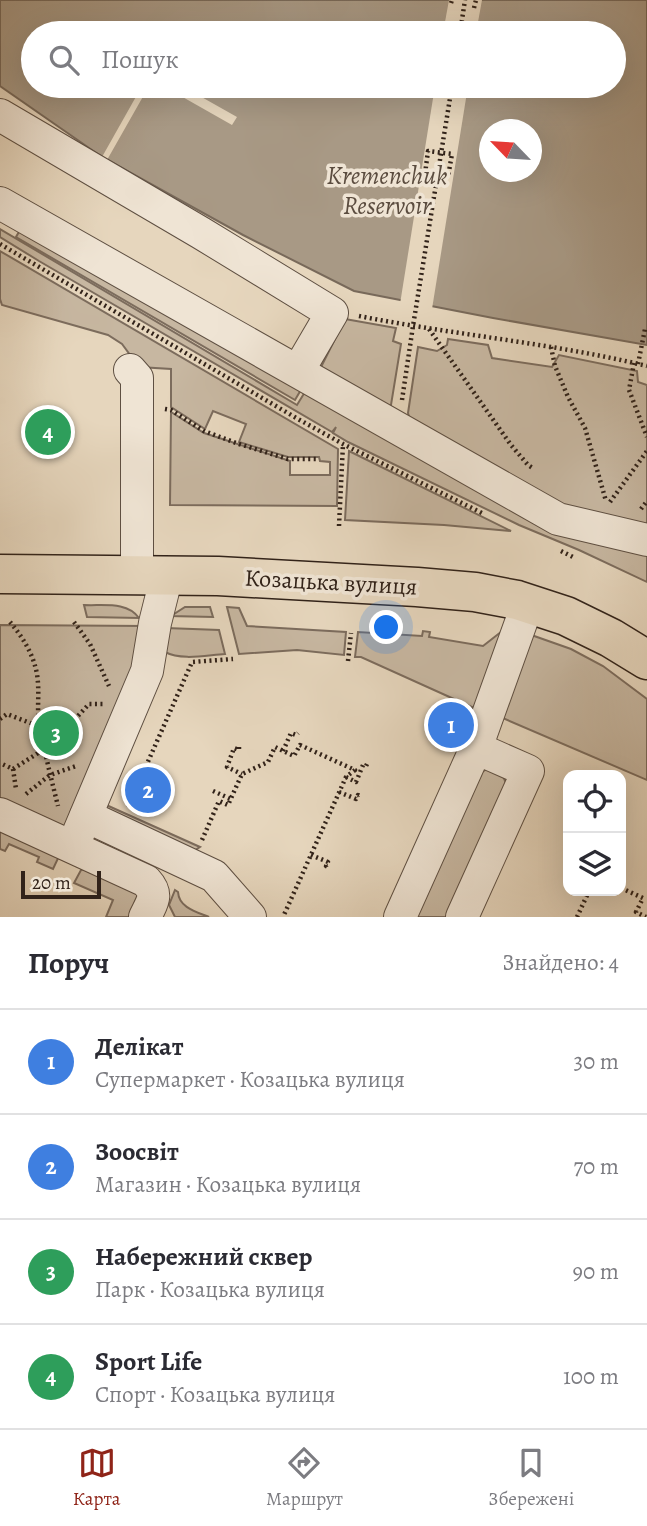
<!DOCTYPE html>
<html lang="uk">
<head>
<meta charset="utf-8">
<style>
	:root { --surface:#fff; --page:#f2f2f3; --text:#2b2b33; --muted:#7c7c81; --line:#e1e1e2; --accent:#8f2418 }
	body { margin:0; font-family:Alegreya,serif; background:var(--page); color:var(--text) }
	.controls { position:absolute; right:21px; bottom:21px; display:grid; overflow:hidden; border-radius:14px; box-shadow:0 7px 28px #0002 }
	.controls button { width:63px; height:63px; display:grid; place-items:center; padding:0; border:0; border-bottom:2px solid var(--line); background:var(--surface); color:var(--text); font:35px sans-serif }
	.compass { position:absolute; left:479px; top:119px; width:63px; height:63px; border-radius:50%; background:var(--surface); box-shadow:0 7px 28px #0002; rotate:295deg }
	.scale { position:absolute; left:21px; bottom:18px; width:80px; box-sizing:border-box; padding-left:7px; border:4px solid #312219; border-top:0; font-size:19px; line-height:24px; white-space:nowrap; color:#312219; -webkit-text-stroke:5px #efe4d4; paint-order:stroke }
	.you { position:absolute; left:387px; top:628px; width:24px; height:24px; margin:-18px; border:5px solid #fff; border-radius:50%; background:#1a73e8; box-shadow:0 0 0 10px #1a73e833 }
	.badge { display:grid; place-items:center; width:46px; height:46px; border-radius:50%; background:var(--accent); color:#fff; font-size:23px; font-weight:700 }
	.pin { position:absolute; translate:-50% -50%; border:4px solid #fff; box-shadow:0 2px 7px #0006 }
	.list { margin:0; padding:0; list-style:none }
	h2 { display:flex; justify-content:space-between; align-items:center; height:91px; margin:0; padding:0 28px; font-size:30px }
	h2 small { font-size:23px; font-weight:400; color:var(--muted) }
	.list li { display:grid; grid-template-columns:46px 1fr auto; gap:21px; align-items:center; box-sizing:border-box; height:105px; padding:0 28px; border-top:2px solid var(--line) }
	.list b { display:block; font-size:26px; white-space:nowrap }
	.list p { margin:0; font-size:23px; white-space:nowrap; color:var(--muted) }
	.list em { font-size:23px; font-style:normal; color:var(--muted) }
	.icon { flex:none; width:38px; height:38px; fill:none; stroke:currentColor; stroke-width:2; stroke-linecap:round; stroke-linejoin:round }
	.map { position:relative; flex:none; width:647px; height:917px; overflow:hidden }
	.search { position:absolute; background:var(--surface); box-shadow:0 7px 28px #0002; left:21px; right:21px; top:21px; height:77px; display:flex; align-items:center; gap:18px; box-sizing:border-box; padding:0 24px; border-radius:38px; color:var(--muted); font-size:26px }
	.sheet { height:511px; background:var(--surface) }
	nav { display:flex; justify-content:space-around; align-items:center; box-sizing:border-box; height:98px; border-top:2px solid var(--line); background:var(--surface); font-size:19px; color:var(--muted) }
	nav a { display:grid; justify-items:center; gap:4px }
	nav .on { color:var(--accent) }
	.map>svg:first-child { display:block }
</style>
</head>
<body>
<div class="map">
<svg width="647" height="917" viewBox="0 0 647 917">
	<rect width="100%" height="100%" fill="#e6d6bd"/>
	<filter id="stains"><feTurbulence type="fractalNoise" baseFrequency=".00286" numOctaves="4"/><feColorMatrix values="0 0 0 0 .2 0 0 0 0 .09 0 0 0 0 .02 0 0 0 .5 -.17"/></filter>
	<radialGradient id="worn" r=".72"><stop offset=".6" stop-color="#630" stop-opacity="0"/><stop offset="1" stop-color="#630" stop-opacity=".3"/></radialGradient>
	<g fill="#c7b7a1" stroke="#7c6c5d" stroke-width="2">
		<path d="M23 225 302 388 295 400 16 237Z"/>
		<path d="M0 229 297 405 308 387 647 552V582L579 550 519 525 348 442 333 433 336 427 332 432 39 261 0 237Z"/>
		<path d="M0 251 338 449 337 506 170 505 171 412 204 433 290 461V475H330V462L320 461 319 457H288L239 442 246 424 213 411 205 429 171 407V369L139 367 122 344 108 335 2 305 0 299Z"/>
		<path d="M345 319 396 328 393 341 401 344 391 405 388 410 318 373Z"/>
		<path d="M448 339 488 345 492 358 552 367 559 355 637 371 638 382 647 385V531L569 515 412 427 408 413 418 347 437 351 447 345Z"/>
		<path d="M349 451 511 531 444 525 345 520Z"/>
		<path d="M84 605C103 606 127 601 139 618L87 617Z"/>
		<path d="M185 607H210L213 617 171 616Z"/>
		<path d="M227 607 239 608 247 626 346 632 344 655 297 650 239 654Z"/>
		<path d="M0 625 146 626 141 666 71 833 0 800Z"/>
		<path d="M166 628 219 630 225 654C207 655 182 661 165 652Z"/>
		<path d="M506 628 485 713 361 657H355L358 632 422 636 423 631 430 632 429 637 483 646Z"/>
		<path d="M520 631 571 649 603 666 647 699V780L491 713Z"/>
		<path d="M487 769 502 774 506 783 446 917H415L482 772Z"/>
		<path d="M104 804 200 847 192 852 105 814Z"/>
		<path d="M6 828 61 852 53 869 37 862 39 857 9 844 5 851 0 849V832Z"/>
		<path d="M91 867 131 886 140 898 135 917H106L113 900 74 883 81 870Z"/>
		<path d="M175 890 178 892C179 908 197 912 209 917H175L169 905Z"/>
	</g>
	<path fill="#a89985" stroke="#78695a" stroke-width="2" fill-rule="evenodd" d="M0 0H647V345L493 318 354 291 243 235 102 157 0 86ZM33 33H614V86H33ZM490 130H532V172H490Z"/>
	<g fill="#e6d6bd">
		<path d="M449 0H482L476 33H443Z"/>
		<path d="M142 86H182L237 117 232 125 165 87 161 93 149 86 107 160 102 157Z"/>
		<path d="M435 86H468L432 309 400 304Z"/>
	</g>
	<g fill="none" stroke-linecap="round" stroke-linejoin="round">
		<defs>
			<g id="minor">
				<path d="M0 115 201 233 332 313 298 371"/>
				<path d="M0 203 558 519 647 540"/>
				<path d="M130 370 137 378V575"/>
				<path d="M476 748 528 603"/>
				<path d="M0 814 146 881C159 895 152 902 145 917"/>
				<path d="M86 816 214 876 250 917"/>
				<path d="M73 846 147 671 155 623 167 575"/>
				<path d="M400 917 476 748 528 771 462 917"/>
			</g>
			<path id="major" d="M0 574 218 576 417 587 475 592 517 600 566 616 611 638 647 660"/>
		</defs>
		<use href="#minor" stroke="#5e4f42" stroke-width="34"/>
		<use href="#major" stroke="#312219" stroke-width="41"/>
		<g stroke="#312219" stroke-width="4.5" stroke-dasharray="2 3.5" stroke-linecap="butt">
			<path d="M451 3 452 0"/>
			<path d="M474 8 476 0"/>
			<path d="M460 33 465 0"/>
			<path d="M425 174 428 151 452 154 448 177"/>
			<path d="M0 244 298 419 343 444 484 514"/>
			<path d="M359 316C455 335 552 343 647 366"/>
			<path d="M429 329 511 445 528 465 534 469"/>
			<path d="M551 347 555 366 568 397 585 428 606 501"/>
			<path d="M634 363 629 390 647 437"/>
			<path d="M638 364 645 329"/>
			<path d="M402 400 413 326 452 86"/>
			<path d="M165 409 171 410 204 431 239 444 288 459H319"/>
			<path d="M610 502 647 451"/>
			<path d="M641 509 647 501"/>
			<path d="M339 526 343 444"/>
			<path d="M561 551 573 557"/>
			<path d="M10 622C25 640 37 660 38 684 39 697 37 709 39 722 44 750 51 778 58 806"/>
			<path d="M74 622 90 644 109 686"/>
			<path d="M348 661 351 633"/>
			<path d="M0 719 7 714 33 724 38 753 13 769 0 763"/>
			<path d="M239 747V750L234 748 227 767 242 774"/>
			<path d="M283 751 291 733 296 735 298 733"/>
			<path d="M38 753 56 740 89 704H104"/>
			<path d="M13 769 16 789"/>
			<path d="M346 777 356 782 363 765 366 766 367 764"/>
			<path d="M213 791 231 799"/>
			<path d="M339 792 356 799 358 795 360 796"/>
			<path d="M26 794 50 775 76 766"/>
			<path d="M128 807 192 662 233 659"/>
			<path d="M202 840 219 801 228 805 242 774 268 762 275 747 294 756 300 745 355 770 346 777 283 917"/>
			<path d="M311 855 328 862 326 866 328 867"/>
			<path d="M621 888 643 898 636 912 646 917"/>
			<path d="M577 917 589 891"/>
		</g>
		<use href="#minor" stroke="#efe4d4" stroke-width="32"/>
		<use href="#major" stroke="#e6d6bd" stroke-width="38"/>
	</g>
	<g text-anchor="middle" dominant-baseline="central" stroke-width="7" stroke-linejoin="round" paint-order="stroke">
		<g font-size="24" fill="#312219" stroke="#efe4d4">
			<text transform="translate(331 582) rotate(3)">Козацька вулиця</text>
		</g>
		<g font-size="26" font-style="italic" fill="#5b4c3f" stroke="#efe4d4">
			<text x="387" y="175">Kremenchuk<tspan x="387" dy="30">Reservoir</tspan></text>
		</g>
	</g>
	<rect width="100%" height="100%" filter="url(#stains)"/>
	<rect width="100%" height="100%" fill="url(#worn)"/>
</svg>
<div class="controls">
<button><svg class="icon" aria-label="locate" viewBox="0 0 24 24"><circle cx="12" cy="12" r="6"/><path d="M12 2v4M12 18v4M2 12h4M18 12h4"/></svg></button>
<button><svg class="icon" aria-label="layers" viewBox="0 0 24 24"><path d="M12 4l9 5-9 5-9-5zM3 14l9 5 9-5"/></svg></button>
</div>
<svg class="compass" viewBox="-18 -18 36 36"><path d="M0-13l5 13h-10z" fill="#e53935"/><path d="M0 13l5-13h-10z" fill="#7c7c81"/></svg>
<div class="scale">20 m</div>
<div class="you"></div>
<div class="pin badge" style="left:451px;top:725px;background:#3f7fe0">1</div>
<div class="pin badge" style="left:148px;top:790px;background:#3f7fe0">2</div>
<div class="pin badge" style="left:56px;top:733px;background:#2e9e5b">3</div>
<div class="pin badge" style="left:48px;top:432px;background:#2e9e5b">4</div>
<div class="search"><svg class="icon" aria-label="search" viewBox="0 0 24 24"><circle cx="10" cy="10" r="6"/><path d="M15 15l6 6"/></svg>Пошук</div>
</div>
<section class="sheet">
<h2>Поруч<small>Знайдено: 4</small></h2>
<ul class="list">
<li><span class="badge" style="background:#3f7fe0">1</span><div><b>Делікат</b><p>Супермаркет · Козацька вулиця</p></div><em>30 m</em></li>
<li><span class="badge" style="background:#3f7fe0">2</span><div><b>Зоосвіт</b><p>Магазин · Козацька вулиця</p></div><em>70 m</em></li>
<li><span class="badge" style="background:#2e9e5b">3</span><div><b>Набережний сквер</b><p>Парк · Козацька вулиця</p></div><em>90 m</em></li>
<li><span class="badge" style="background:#2e9e5b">4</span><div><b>Sport Life</b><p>Спорт · Козацька вулиця</p></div><em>100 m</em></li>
</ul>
</section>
<nav>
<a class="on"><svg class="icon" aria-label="map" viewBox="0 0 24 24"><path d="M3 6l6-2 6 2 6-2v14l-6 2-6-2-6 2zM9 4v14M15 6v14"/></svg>Карта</a>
<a><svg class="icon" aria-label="directions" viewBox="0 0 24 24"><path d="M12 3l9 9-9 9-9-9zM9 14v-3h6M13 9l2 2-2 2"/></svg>Маршрут</a>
<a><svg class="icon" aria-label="saved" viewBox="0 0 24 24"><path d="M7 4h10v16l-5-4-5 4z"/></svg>Збережені</a>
</nav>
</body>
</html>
